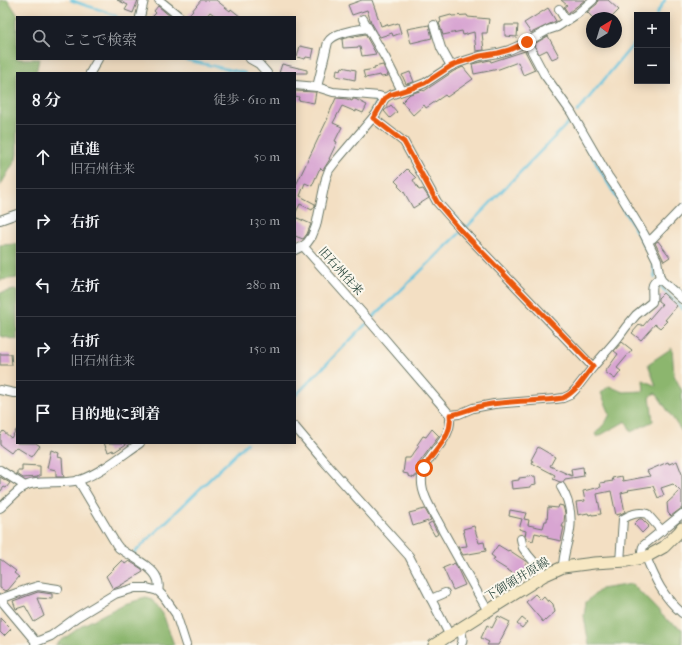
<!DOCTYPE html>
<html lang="ja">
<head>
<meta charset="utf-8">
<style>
	:root { --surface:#171b24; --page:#20242c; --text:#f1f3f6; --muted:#9ea1a6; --line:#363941 }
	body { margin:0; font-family:"IM FELL French Canon","Noto Serif JP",serif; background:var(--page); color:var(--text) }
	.controls { position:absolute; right:12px; top:12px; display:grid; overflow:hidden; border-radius:0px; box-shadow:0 2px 10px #0003 }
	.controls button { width:36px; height:36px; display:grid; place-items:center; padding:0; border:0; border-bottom:1px solid var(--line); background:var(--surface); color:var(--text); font:20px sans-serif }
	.compass { position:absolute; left:586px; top:12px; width:36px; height:36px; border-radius:50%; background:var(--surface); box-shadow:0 2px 10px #0003; rotate:38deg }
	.stop { position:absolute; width:12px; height:12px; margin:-9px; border:3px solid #ea580c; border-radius:50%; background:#fff }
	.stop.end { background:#ea580c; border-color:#fff; box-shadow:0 1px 4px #0008 }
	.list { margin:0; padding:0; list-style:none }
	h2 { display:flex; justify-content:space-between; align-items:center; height:52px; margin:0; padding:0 16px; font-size:17px }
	h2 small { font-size:13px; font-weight:400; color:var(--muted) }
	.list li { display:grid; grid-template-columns:26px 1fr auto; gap:12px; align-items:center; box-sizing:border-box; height:64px; padding:0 16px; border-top:1px solid var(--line) }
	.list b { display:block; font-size:15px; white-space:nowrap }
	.list p { margin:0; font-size:13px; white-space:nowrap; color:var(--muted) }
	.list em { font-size:13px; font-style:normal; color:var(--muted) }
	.icon { flex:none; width:22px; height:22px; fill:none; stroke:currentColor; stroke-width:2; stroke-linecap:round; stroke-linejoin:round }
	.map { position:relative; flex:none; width:682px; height:645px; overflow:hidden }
	.search { position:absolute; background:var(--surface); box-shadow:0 2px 10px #0003; left:16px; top:16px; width:280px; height:44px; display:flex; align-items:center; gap:10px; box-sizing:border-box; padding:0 14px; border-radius:0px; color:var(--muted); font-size:15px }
	.panel { position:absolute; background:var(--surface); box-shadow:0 2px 10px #0003; left:16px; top:72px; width:280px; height:372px; border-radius:0px }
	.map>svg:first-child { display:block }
</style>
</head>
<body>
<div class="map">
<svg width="682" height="645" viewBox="0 0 682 645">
	<rect width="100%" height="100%" fill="#fbf7ec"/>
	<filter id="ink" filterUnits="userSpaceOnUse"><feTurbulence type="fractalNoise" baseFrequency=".025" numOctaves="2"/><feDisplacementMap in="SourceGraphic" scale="8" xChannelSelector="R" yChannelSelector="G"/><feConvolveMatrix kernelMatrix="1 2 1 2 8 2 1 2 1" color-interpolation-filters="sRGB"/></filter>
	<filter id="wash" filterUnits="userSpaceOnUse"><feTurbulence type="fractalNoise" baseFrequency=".012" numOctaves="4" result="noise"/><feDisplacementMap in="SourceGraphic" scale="16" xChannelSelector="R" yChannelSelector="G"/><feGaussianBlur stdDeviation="0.9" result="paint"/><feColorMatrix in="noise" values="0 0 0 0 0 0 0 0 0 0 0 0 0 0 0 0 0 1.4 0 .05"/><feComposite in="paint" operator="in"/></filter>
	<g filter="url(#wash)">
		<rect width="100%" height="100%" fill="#f3dfc3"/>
		<g fill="#8cb66e" stroke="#567a51">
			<path d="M0 0H8L19 17H17V59H39L36 73H17V154L16 159 0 186Z"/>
			<path d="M17 244V278L0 280V245Z"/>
			<path d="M15 290H17V340L0 336V293Z"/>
			<path d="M672 348 674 375 682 391V432L656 393 650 396 653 421 631 432 626 421 597 437 595 434 606 422 610 414 601 393 609 386 623 392 644 391 643 380 656 386 648 364Z"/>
			<path d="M632 584 667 620 682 629V645H589L584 616 586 602 601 589Z"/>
			<path d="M146 598 153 600 163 614 174 645H55L83 625 124 604Z"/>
		</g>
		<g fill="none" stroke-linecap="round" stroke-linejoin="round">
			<g stroke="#60c2de" stroke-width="2.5">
				<path d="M71 0C86 7 105 9 117 17"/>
				<path d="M656 15 665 0"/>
				<path d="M182 59 245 73"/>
				<path d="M372 99H374L376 102 374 109"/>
				<path d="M577 112 637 40"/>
				<path d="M454 215 459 221"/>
				<path d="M464 225 466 228 571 120 650 255 653 262 655 278"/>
				<path d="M658 283 662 288 682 309"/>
				<path d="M371 319 460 233"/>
				<path d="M295 396 366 324"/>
				<path d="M134 553 247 443"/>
			</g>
		</g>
		<g id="blocks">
			<g fill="#d8a5d2">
				<path d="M117 0H138L133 13 125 10 128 5Z"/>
				<path d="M201 0H216L230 11 231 9 241 17H217L210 12 206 17H187Z"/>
				<path d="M362 0H372L381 26 387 24 388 26 398 23 401 33 393 36 392 33 380 37 371 22 367 10 352 15 348 5Z"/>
				<path d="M561 0H585L568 13 564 7 567 5Z"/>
				<path d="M598 0H608L619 10 611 18H593L587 12 597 4Z"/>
				<path d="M158 6 171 17H152L156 13 154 11Z"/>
				<path d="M548 8 556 21 531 33 524 23Z"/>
				<path d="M451 15 452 16 467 15 468 17 489 19 487 33H482L484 50 476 51 474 32 463 35 462 31 443 35 439 23 441 22 440 18Z"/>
				<path d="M429 25 432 38 411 43 407 29Z"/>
				<path d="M505 25H518L517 37 505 36Z"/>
				<path d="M365 34 376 54 362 56 360 47 343 48 342 39Z"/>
				<path d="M548 36 559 56 552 59 547 50 539 54 534 44Z"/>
				<path d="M300 46 314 49 312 58 306 57 305 59 297 57Z"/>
				<path d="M525 51 535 70 523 75 518 62 499 69 474 74 472 64 490 60 491 62Z"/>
				<path d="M282 64 307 70V73H279Z"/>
				<path d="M383 65 388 76 381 77 380 75 365 78 363 71 375 69 374 67Z"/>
				<path d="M342 67 356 70 355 80 336 76 337 69 341 70Z"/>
				<path d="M463 67 473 79 447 97 445 95 426 108 424 105 413 115 402 102 410 94 423 90 424 91 454 71Z"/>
				<path d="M410 72 414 82 406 84 402 75Z"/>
				<path d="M295 91 316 92 314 103 298 100 299 97 295 96Z"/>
				<path d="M336 98 347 99 352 101 353 99H355L367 105 363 113 356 110V112L342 106 333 123 342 127 335 141 337 142 329 159H330L323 170 321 168 319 170 312 186 305 183 300 196 315 204V206L312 210 300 204 295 214V187L328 118H327Z"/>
				<path d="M391 105 397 112 390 118 384 111Z"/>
				<path d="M407 169 416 178 413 180 419 190 423 189 429 198 413 208 404 192 398 186 399 185 395 181Z"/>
				<path d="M295 217 311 224 307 234 303 239 295 236Z"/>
				<path d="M658 241 670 257 664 261 655 243Z"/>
				<path d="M663 293 677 306 665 320 667 321 660 328 655 324 641 340 632 333 640 324 643 326 662 304 658 301V298Z"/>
				<path d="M622 342 632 350 617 368 621 371 615 379 605 372 618 354 614 351Z"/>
				<path d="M0 354H11L12 365H0Z"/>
				<path d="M17 429V443H36L40 446 32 457 16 447 11 453 0 445V435L3 431 11 438Z"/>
				<path d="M432 429 439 436 419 463 417 476H415V478L408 476V474L403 473 405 458H410L419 446 417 445 423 436 426 437Z"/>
				<path d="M104 443H128L114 452 113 450 108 452Z"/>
				<path d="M538 447 555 457 550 466 572 476 571 469 583 467 584 476 565 479 563 482H560L553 479 555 475 532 463 533 461 531 460Z"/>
				<path d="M51 450 59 453 58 457 62 458 63 472 64 477H56V470L47 468Z"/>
				<path d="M677 461 682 474V508L679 510 671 516 668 513 667 503 680 491 673 484 661 488 664 495 658 498 653 486 628 490 629 491 621 493 625 512 620 514 616 515 611 491 597 494 601 514 592 515V514L589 515 588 513 578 515 576 502 585 501 583 491 601 487 600 483 613 481 612 478 622 476 623 481 650 476 647 471 668 462 669 464Z"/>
				<path d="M22 465 40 466V476H38V477L23 478 17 474V471H22Z"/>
				<path d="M535 476 536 484 531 485V487L512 489 511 481 519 480V478Z"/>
				<path d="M0 477 10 483 6 488 4 487 0 492Z"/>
				<path d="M559 505 563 506 565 513 564 522 562 527H564L561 541 547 538 548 536 535 533 533 541 527 539 525 536 526 531 519 529 522 519 509 516 510 510 526 513 524 519 529 520 528 525 543 528 545 521H547L548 507 558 508Z"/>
				<path d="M425 509 431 520 413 526 409 513Z"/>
				<path d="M639 519H642L649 526 642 533 634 524Z"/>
				<path d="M432 522 438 534 435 536 428 524Z"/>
				<path d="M474 526 479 543 484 542 486 551 463 555 458 547 467 546 463 529Z"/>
				<path d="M498 545 508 551 509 550 527 562 525 565 529 567 522 579 493 561 495 558 491 555Z"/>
				<path d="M0 559 16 571 14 573 19 577 8 590 5 591 0 588Z"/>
				<path d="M122 560 125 564 129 561 142 569 143 572 118 587 113 589 106 576Z"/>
				<path d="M455 563 465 585 453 590 443 568Z"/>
				<path d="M38 592 52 594V599L37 598 44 616 34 622 25 606 16 609 13 601Z"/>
				<path d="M535 594 541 600 544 597 548 602 549 600 553 604 555 612 545 621 544 620 543 622 526 602Z"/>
				<path d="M498 616 510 622 498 645H487L489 642 481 638 487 625 492 628Z"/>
				<path d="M0 618 11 629 4 636 0 632Z"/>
				<path d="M522 618 527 622 522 628 517 624Z"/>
			</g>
		</g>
	</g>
	<g filter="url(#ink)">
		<use href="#blocks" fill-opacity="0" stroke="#697666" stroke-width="1"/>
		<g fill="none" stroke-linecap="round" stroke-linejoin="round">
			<defs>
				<g id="street">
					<path d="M159 0 180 17"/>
					<path d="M559 9 566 21"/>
					<path d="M140 17 144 0"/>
					<path d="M363 19 368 28"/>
					<path d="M434 25 441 48 451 66"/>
					<path d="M527 42 544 74 571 112 608 176 615 186 644 234 657 260 659 273 660 278 662 281 682 299"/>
					<path d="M250 59 259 64 267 73"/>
					<path d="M90 73 98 59"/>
					<path d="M295 85 317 87 333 92 379 96 385 98"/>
					<path d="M317 87 328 42C334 32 356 30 368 28L386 59 402 91"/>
					<path d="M373 118 404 142 437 202 459 227 593 367"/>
					<path d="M0 220 17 214"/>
					<path d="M648 241 653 238 682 208"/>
					<path d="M303 246 372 324 450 415C453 443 424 453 422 478 420 495 436 516 443 531 458 558 473 585 488 611"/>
					<path d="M295 250 303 246 307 243 312 236 316 226 326 178 329 170 336 161 376 114 385 98 390 95 415 87 425 83 451 66 458 63 480 56 498 53 509 50 527 42 548 30 557 27 577 14 593 0"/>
					<path d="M0 390 14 393H17"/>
					<path d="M450 415 459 414 473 408 494 404 556 399 563 398 570 395 575 390 593 367 618 338 626 327 636 315 652 302C654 290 648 285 660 278"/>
					<path d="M295 427 322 459 409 556 450 636"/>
					<path d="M0 470 25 486"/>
					<path d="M78 480 116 544 119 548C130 556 152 566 157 578 159 582 159 587 158 591"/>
					<path d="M561 487C569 500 572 515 570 530 568 543 563 554 563 567"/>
					<path d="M0 508C6 503 19 489 25 486 39 479 64 485 80 480 102 472 121 456 140 443"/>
					<path d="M521 539 523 548 528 555 541 570 543 576"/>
					<path d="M643 557C642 553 641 549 644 545L682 514"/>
					<path d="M646 557C655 579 663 597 682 613"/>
					<path d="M620 562 623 519C629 515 639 511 647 514L662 531"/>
					<path d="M0 599 28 589 38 586 58 589"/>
					<path d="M0 599 36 642"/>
					<path d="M431 599 445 593"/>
					<path d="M460 629C462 635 464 639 461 645"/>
					<path d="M35 645 36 642 51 636 77 617 115 594 135 588H147L158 591 164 597 176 614 186 645"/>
				</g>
				<path id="secondary" d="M434 645 543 576 563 567 594 563 627 561 646 557 664 547 679 532 682 528"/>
			</defs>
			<use href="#street" stroke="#697666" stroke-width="10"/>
			<use href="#secondary" stroke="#697666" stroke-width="13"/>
			<use href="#street" stroke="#fff" stroke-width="8"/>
			<use href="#secondary" stroke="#f7e8c3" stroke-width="11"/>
		</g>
	</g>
	<g fill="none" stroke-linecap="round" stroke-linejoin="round" filter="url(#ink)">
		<path stroke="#ea580c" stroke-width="5" d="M424 468C434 449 453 438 450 415 463 413 473 407 486 405 511 400 538 402 563 398 577 391 584 378 593 366L458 227 437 202 404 142 373 118 376 114 385 98 390 95 415 87 425 83 451 66 458 63 480 56 498 53 509 50 527 42"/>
	</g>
	<g text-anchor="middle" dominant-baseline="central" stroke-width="4" stroke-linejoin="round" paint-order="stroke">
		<g font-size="12" fill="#1f3d34" stroke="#fbf7ec">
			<text transform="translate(341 271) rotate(48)">旧石州往来</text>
			<text transform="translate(517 579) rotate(-31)">下御領井原線</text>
		</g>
	</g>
</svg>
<div class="controls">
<button>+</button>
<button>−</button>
</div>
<svg class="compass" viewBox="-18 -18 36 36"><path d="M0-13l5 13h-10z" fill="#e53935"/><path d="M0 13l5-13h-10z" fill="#9ea1a6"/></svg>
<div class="stop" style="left:424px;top:468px"></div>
<div class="stop end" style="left:527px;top:42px"></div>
<div class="search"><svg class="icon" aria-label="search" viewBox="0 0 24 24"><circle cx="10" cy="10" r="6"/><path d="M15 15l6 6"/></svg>ここで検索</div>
<section class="panel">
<h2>8 分<small>徒歩 · 610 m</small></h2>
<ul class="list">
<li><svg class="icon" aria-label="ahead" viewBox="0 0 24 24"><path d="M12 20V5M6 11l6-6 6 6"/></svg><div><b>直進</b><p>旧石州往来</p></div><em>50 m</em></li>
<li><svg class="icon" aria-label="right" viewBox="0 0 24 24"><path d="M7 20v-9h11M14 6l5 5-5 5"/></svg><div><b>右折</b></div><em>130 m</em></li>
<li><svg class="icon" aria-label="left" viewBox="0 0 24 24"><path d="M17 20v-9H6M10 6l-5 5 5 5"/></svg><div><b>左折</b></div><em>280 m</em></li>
<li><svg class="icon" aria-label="right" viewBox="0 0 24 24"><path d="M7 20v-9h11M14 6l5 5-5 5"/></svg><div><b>右折</b><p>旧石州往来</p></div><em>150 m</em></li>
<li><svg class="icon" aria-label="arrive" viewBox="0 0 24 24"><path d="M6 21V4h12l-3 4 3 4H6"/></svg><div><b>目的地に到着</b></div></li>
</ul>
</section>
</div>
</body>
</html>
